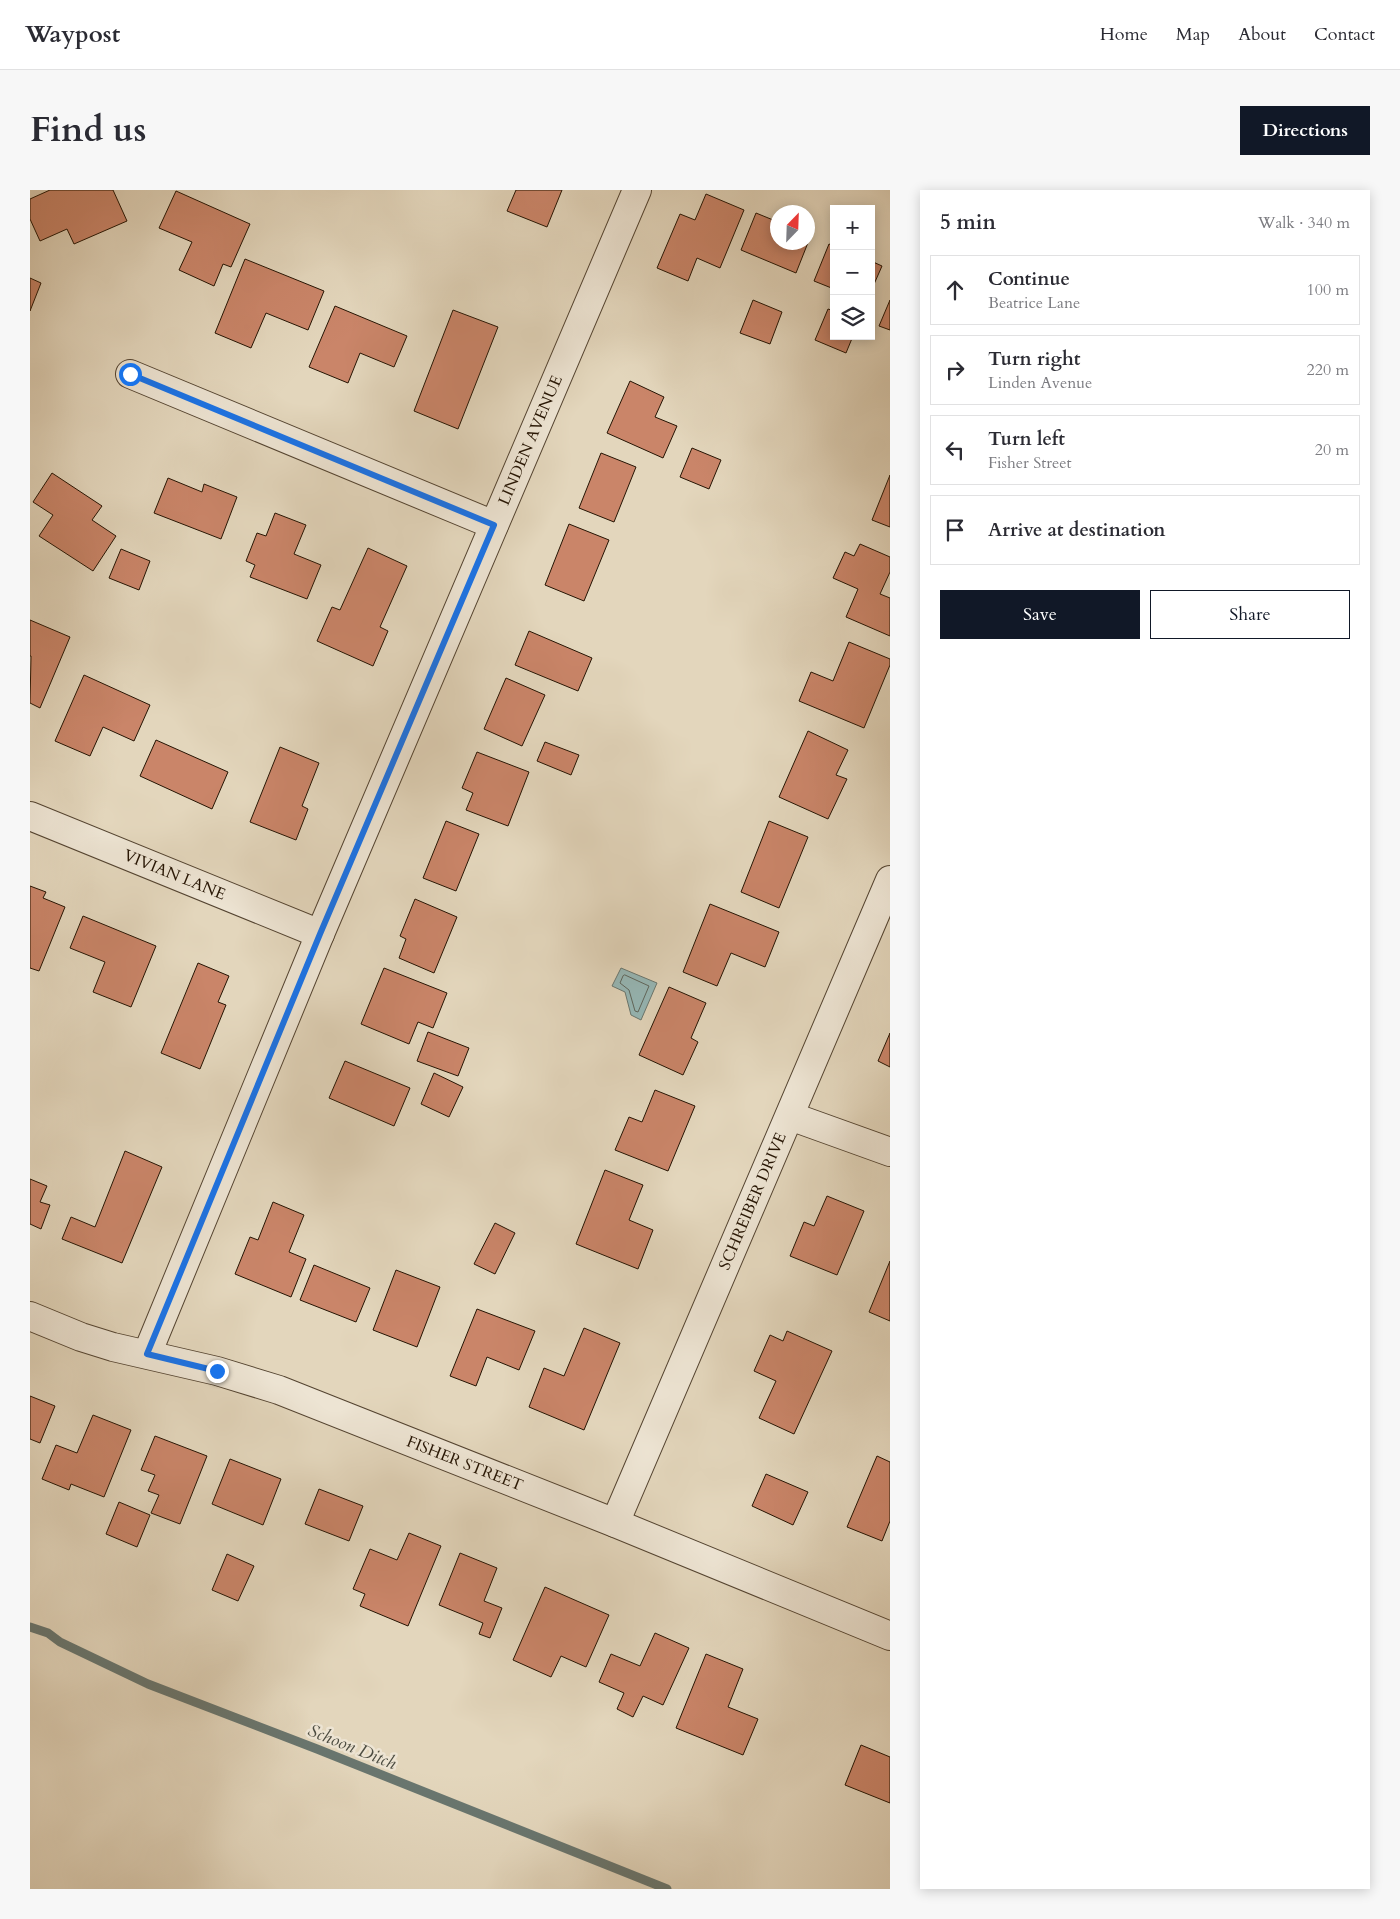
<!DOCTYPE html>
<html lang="en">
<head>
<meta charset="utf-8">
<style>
	:root { --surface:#fff; --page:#f7f7f7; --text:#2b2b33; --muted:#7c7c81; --line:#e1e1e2; --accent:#111827 }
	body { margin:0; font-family:Cardo,serif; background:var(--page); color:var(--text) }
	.controls { position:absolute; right:15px; top:15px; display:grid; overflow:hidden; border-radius:0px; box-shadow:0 2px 12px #0003 }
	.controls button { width:45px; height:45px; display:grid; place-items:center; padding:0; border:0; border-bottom:1px solid var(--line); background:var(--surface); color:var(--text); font:25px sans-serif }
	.compass { position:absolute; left:740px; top:15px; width:45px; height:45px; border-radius:50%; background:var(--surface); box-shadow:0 2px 12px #0003; rotate:23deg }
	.stop { position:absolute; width:15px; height:15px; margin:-11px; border:4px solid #1a73e8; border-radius:50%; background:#fff }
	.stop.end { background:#1a73e8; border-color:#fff; box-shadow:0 1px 5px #0008 }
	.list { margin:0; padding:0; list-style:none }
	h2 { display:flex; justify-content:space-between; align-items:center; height:65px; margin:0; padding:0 20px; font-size:21px }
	h2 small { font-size:16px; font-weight:400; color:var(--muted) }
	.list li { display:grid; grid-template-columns:32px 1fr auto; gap:15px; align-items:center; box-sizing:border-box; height:70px; margin:0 10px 10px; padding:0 10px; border:1px solid var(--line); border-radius:0px }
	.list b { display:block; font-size:19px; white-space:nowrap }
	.list p { margin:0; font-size:16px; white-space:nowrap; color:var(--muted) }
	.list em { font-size:16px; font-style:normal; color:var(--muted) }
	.actions { display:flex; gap:10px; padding:15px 20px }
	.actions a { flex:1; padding:11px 0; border:1px solid var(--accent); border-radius:0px; text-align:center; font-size:18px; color:var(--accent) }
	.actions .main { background:var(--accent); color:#fff }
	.icon { flex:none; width:28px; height:28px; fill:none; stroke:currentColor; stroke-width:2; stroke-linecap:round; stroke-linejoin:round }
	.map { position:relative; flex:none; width:860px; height:1699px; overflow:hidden; border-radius:0px }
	header { display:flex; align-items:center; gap:30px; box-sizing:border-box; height:70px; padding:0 25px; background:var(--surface); border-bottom:1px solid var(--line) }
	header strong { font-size:24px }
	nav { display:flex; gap:28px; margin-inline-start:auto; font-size:18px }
	.intro { display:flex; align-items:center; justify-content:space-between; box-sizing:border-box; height:120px; padding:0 30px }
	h1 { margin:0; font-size:35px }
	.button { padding:12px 22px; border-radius:0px; background:var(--accent); color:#fff; font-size:18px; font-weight:700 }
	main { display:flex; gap:30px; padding:0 30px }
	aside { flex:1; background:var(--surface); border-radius:0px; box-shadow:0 2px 12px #0003 }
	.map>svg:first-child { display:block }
</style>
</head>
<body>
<header>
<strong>Waypost</strong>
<nav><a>Home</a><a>Map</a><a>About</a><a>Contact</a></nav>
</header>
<div class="intro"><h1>Find us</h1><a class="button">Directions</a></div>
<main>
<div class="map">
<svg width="860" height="1699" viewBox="0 0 860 1699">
	<rect width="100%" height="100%" fill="#e3d6bc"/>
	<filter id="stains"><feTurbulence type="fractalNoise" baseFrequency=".004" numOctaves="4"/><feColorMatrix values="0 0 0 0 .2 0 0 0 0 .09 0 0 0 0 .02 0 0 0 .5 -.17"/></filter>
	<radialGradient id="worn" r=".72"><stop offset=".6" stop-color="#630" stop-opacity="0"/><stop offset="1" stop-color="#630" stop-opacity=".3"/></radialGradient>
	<path fill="#96b8b7" stroke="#69766f" d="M591 778 627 793 611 830 601 825 595 802 582 796Z"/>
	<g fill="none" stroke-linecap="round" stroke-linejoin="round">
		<path stroke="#5e665d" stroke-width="1" d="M595 785 619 796 608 822 605 821 599 800 590 793 593 786Z"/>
		<path stroke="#69766f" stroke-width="9" d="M0 1437 18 1443 30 1452 118 1494 287 1559 637 1699"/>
	</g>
	<g fill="#ca8569" stroke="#251403">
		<path d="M20 0H83L97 31 44 54 37 39 10 51 0 29V9Z"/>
		<path d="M486 0H532L517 37 477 21Z"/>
		<path d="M146 1 220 34 201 77 193 74 184 96 149 80 162 52 129 38Z"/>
		<path d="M676 4 714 20 690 78 667 68 658 91 627 78 650 24 665 30Z"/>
		<path d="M726 23 748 32V52H778V44L781 45 766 83 711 60Z"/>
		<path d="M799 54 804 56V99L784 91Z"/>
		<path d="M215 69 294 101 278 140 236 123 221 158 185 143Z"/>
		<path d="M841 71 852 76 841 101Z"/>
		<path d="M0 88 11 93 0 121Z"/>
		<path d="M723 110 752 122 740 154 710 143Z"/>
		<path d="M860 110V140L849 136Z"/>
		<path d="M305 116 377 146 364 177 330 163 318 193 279 177Z"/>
		<path d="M798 119 804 121V146H823L816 163 785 150Z"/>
		<path d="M423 120 468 137 428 239 384 221Z"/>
		<path d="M600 191 634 207 625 227 647 236 633 268 577 243Z"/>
		<path d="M662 258 691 270 679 299 650 287Z"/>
		<path d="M571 263 606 277 584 332 549 318Z"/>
		<path d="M22 283 72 316 62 330 86 346 63 381 9 346 23 325 3 312Z"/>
		<path d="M860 285V337L842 330Z"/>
		<path d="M138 288 172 302 174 294 207 307 191 349 124 323Z"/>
		<path d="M245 323 276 335 264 364 291 375 277 409 220 387 225 375 216 371 227 343 236 346Z"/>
		<path d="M539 334 579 350 554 411 515 395Z"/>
		<path d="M830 354 860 367V382L850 404 860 408V446L816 427 828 399 803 388 815 362 824 366Z"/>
		<path d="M338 358 377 376 350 437 358 441 343 476 287 451 302 417 310 420Z"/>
		<path d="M91 359 120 371 109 400 79 388Z"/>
		<path d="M0 430 40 447 10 518 0 513 1 466H0Z"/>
		<path d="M499 441 562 468 548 501 485 475Z"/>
		<path d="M819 452 860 469V475L834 538 769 511 781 482 803 491Z"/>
		<path d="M54 485 120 515 104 551 73 537 60 566 25 551Z"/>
		<path d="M476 488 515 505 492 556 454 539Z"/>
		<path d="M778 541 818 560 806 585 817 589 798 629 749 607Z"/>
		<path d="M126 550 198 582 182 619 110 586Z"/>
		<path d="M515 552 549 565 541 585 507 571Z"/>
		<path d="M250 557 289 573 272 616 278 619 266 650 220 632Z"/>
		<path d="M447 562 499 582 478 636 436 620 443 603 432 598Z"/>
		<path d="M416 631 449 644 426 701 393 688Z"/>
		<path d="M739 631 778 647 749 718 711 702Z"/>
		<path d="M0 696 16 702 13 708 35 717 9 781 0 778Z"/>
		<path d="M385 709 427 727 404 783 369 768 376 749 370 746Z"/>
		<path d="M680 714 749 742 735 777 701 763 687 796 653 782Z"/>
		<path d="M53 726 126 756 101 817 63 802 75 772 40 758Z"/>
		<path d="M168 773 199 786 188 812 196 815 170 879 131 863Z"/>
		<path d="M354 778 417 803 403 838 388 832 379 854 331 834Z"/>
		<path d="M639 797 676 813 661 848 668 852 653 885 609 865Z"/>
		<path d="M398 842 439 858 428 886 387 871Z"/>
		<path d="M860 843V877L848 871Z"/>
		<path d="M315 871 380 898 364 936 299 908Z"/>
		<path d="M404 883 433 897 419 927 391 914Z"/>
		<path d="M625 900 665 916 638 981 585 960 599 927 612 932Z"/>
		<path d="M95 961 132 977 92 1073 32 1049 41 1027 65 1037Z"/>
		<path d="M575 980 613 995 599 1030 623 1040 608 1079 546 1054Z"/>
		<path d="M0 989 17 996 10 1012 20 1015 11 1039 0 1034Z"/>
		<path d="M797 1006 834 1021 807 1085 760 1066 774 1032 784 1036Z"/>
		<path d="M243 1012 274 1025 259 1062 276 1069 261 1107 205 1084 220 1047 228 1050Z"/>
		<path d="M465 1033 485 1043 465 1084 444 1074Z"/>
		<path d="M860 1071V1131L839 1122Z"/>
		<path d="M284 1075 340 1098 326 1132 270 1110Z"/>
		<path d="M366 1080 410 1097 387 1157 343 1140Z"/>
		<path d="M447 1119 505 1141 489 1180 457 1167 446 1196 420 1186Z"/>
		<path d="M554 1138 590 1153 554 1240 499 1217 514 1178 534 1186Z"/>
		<path d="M757 1141 802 1161 764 1244 729 1228 746 1191 724 1181 740 1145 753 1151Z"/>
		<path d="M0 1206 25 1216 10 1253 0 1249Z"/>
		<path d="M63 1225 101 1240 74 1307 41 1294 39 1300 12 1289 26 1255 47 1263Z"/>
		<path d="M125 1246 177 1266 150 1334 121 1323 129 1305 118 1301 125 1285 111 1280Z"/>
		<path d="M847 1266 860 1272V1331L852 1351 817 1337Z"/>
		<path d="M200 1269 251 1289 233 1335 182 1314Z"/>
		<path d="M736 1284 778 1302 763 1335 722 1316Z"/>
		<path d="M289 1299 333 1316 319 1351 275 1334Z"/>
		<path d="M89 1312 120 1325 107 1357 76 1344Z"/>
		<path d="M379 1343 411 1356 378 1436 330 1416 335 1404 323 1399 340 1359 367 1370Z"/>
		<path d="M430 1363 467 1378 454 1411 472 1418 460 1448 449 1444 453 1433 409 1415Z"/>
		<path d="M197 1364 224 1376 208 1411 182 1400Z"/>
		<path d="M515 1397 579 1425 556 1477 531 1466 521 1487 483 1470Z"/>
		<path d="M625 1443 659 1458 633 1515 613 1506 603 1527 587 1519 594 1503 569 1492 581 1464 610 1476Z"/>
		<path d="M676 1464 713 1479 698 1517 728 1529 713 1565 646 1538Z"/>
		<path d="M831 1555 860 1567V1613L815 1595Z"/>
	</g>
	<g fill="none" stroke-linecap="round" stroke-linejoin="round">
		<defs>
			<g id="minor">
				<path d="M100 184 464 335"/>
				<path id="s1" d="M0 626 290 744"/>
				<path d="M760 926 860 962"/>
				<path id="s2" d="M0 1126 51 1147 83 1157 187 1181 249 1200 585 1333 860 1446"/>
				<path id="s3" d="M117 1164 290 744 607 0"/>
				<path id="s4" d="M585 1333 860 690"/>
			</g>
		</defs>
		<use href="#minor" stroke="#544431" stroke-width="30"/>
		<use href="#minor" stroke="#ede4d3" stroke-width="28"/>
	</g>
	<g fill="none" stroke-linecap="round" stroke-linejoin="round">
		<path stroke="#1a73e8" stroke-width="6" d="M100 184 464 335 290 744 117 1164 187 1181"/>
	</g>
	<g text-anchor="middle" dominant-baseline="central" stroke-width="5" stroke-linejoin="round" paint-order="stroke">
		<g font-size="16" fill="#251403" stroke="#ede4d3">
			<text stroke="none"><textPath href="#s3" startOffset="991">LINDEN AVENUE</textPath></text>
			<text stroke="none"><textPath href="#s1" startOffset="156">VIVIAN LANE</textPath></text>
			<text stroke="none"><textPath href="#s4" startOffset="350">SCHREIBER DRIVE</textPath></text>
			<text stroke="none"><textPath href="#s2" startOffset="460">FISHER STREET</textPath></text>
		</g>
		<g font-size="18" font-style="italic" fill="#4d4d42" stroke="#ede4d3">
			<text transform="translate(322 1557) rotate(22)">Schoon Ditch</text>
		</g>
	</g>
	<rect width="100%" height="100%" filter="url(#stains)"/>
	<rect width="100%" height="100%" fill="url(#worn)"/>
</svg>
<div class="controls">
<button>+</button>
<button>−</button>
<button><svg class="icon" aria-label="layers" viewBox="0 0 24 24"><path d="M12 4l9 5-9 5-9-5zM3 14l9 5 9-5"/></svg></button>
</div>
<svg class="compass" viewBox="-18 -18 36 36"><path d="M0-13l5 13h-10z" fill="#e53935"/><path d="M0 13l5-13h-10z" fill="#7c7c81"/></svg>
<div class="stop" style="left:100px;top:184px"></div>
<div class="stop end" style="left:187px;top:1181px"></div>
</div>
<aside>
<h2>5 min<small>Walk · 340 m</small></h2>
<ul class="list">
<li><svg class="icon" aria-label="ahead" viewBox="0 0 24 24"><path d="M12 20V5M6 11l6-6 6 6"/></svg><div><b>Continue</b><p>Beatrice Lane</p></div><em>100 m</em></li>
<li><svg class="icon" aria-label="right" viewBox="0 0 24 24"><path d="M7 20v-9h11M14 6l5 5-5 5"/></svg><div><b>Turn right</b><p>Linden Avenue</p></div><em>220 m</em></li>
<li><svg class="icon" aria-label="left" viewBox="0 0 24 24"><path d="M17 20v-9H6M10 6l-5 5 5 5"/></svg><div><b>Turn left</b><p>Fisher Street</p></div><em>20 m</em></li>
<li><svg class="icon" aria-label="arrive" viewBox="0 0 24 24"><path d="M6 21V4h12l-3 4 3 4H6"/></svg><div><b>Arrive at destination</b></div></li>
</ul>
<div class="actions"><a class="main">Save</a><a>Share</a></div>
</aside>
</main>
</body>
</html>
